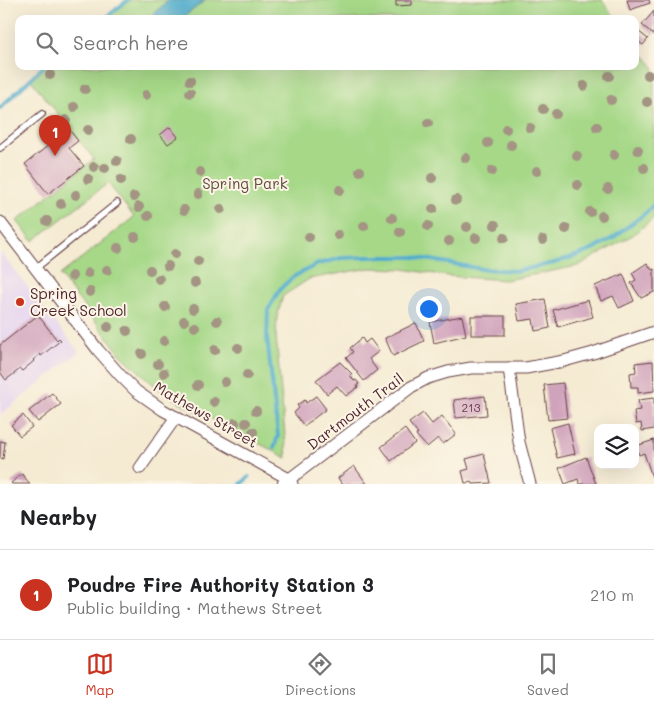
<!DOCTYPE html>
<html lang="en">
<head>
<meta charset="utf-8">
<style>
	:root { --surface:#fff; --page:#f6f6f6; --text:#202124; --muted:#757577; --line:#e0e0e0; --accent:#c8321e }
	body { margin:0; font-family:Mali,sans-serif; background:var(--page); color:var(--text) }
	.controls { position:absolute; right:15px; bottom:15px; display:grid; overflow:hidden; border-radius:10px; box-shadow:0 5px 20px #0002 }
	.controls button { width:45px; height:45px; display:grid; place-items:center; padding:0; border:0; border-bottom:1px solid var(--line); background:var(--surface); color:var(--text); font:25px sans-serif }
	.you { position:absolute; left:428px; top:308px; width:18px; height:18px; margin:-12px; border:4px solid #fff; border-radius:50%; background:#1a73e8; box-shadow:0 0 0 8px #1a73e833 }
	.badge { display:grid; place-items:center; width:32px; height:32px; border-radius:50%; background:var(--accent); color:#fff; font-size:16px; font-weight:700 }
	.pin { position:absolute; translate:-50% -41px; filter:drop-shadow(0 1px 2px #0008) }
	.pin::after { content:''; position:absolute; top:26px; width:18px; height:15px; background:inherit; clip-path:polygon(0 0,100% 0,50% 100%) }
	.list { margin:0; padding:0; list-style:none }
	h2 { display:flex; justify-content:space-between; align-items:center; height:65px; margin:0; padding:0 20px; font-size:21px }
	h2 small { font-size:16px; font-weight:400; color:var(--muted) }
	.list li { display:grid; grid-template-columns:32px 1fr auto; gap:15px; align-items:center; box-sizing:border-box; height:90px; padding:0 20px; border-top:1px solid var(--line) }
	.list b { display:block; font-size:19px; white-space:nowrap }
	.list p { margin:0; font-size:16px; white-space:nowrap; color:var(--muted) }
	.list em { font-size:16px; font-style:normal; color:var(--muted) }
	.icon { flex:none; width:28px; height:28px; fill:none; stroke:currentColor; stroke-width:2; stroke-linecap:round; stroke-linejoin:round }
	.map { position:relative; flex:none; width:654px; height:484px; overflow:hidden }
	.search { position:absolute; background:var(--surface); box-shadow:0 5px 20px #0002; left:15px; right:15px; top:15px; height:55px; display:flex; align-items:center; gap:12px; box-sizing:border-box; padding:0 18px; border-radius:10px; color:var(--muted); font-size:19px }
	.sheet { height:155px; background:var(--surface) }
	nav { display:flex; justify-content:space-around; align-items:center; box-sizing:border-box; height:70px; border-top:1px solid var(--line); background:var(--surface); font-size:14px; color:var(--muted) }
	nav a { display:grid; justify-items:center; gap:2px }
	nav .on { color:var(--accent) }
	.map>svg:first-child { display:block }
</style>
</head>
<body>
<div class="map">
<svg width="654" height="484" viewBox="0 0 654 484">
	<rect width="100%" height="100%" fill="#fcf5e5"/>
	<filter id="ink" filterUnits="userSpaceOnUse"><feTurbulence type="fractalNoise" baseFrequency=".02" numOctaves="2"/><feDisplacementMap in="SourceGraphic" scale="10" xChannelSelector="R" yChannelSelector="G"/><feConvolveMatrix kernelMatrix="1 2 1 2 8 2 1 2 1" color-interpolation-filters="sRGB"/></filter>
	<filter id="wash" filterUnits="userSpaceOnUse"><feTurbulence type="fractalNoise" baseFrequency=".0096" numOctaves="4" result="noise"/><feDisplacementMap in="SourceGraphic" scale="20" xChannelSelector="R" yChannelSelector="G"/><feGaussianBlur stdDeviation="1.12" result="paint"/><feColorMatrix in="noise" values="0 0 0 0 0 0 0 0 0 0 0 0 0 0 0 0 0 1.4 0 .05"/><feComposite in="paint" operator="in"/></filter>
	<g filter="url(#wash)">
		<rect width="100%" height="100%" fill="#f5ebd3"/>
		<path fill="#e5d3f1" d="M0 252 79 352 0 415Z"/>
		<g fill="#a6d888" stroke="#787c5a">
			<path d="M128 0H602L616 19H104Z"/>
			<path d="M635 44 654 67V218L631 236 578 266 506 280 448 276 403 269 369 268 309 279 283 296 277 317 276 336 287 458 179 402 154 385 121 355 60 275 134 217 108 183 33 241 17 221 94 159 31 80 44 66H635Z"/>
		</g>
		<path fill="#4daccc" stroke="#4c667c" d="M169 0H206L181 19H147Z"/>
		<g fill="none" stroke-linecap="round" stroke-linejoin="round">
			<g stroke="#4daccc" stroke-width="4">
				<path d="M104 19 128 0"/>
				<path d="M0 108 44 66"/>
				<path d="M274 448 278 436 267 337 268 310 280 289 293 277 318 264 342 258 368 257H414L482 269 517 271 554 263 590 251 613 238 648 211 654 204"/>
				<path d="M241 484 249 477"/>
			</g>
		</g>
		<g id="blocks">
			<g fill="#d0a3bc">
				<path d="M396 0H412V5L396 6Z"/>
				<path d="M627 0H649L650 3 630 10Z"/>
				<path d="M654 11V35L642 25Z"/>
				<path d="M638 31 648 39 643 45 635 39V34Z"/>
				<path d="M170 127 178 137 168 144 160 135Z"/>
				<path d="M69 129 78 141 69 148 84 166 48 194 25 164Z"/>
				<path d="M647 263 652 270 654 269V292L641 298 631 283 636 280 632 273Z"/>
				<path d="M623 274 634 301 619 308 613 296 601 301 595 286Z"/>
				<path d="M545 299 550 328 535 331 533 319 519 321 516 304Z"/>
				<path d="M588 300 593 317 558 327 553 310Z"/>
				<path d="M38 315 57 340 59 338 61 340 41 356 40 354 33 360 34 361 22 371 20 369 6 380 0 372V345Z"/>
				<path d="M462 316 466 335 434 343 430 322Z"/>
				<rect x="471" y="316" width="34" height="19"/>
				<path d="M416 323 424 341 393 356 385 338Z"/>
				<path d="M362 338 365 343 370 339 379 351 369 359 377 370 364 381 346 358 353 352 350 348Z"/>
				<path d="M653 361 654 391 638 393V387H631L630 373 636 372 635 363Z"/>
				<path d="M340 362 352 374 350 375 354 381 356 380 359 384 357 385 358 387 346 396 337 386 327 394 316 380Z"/>
				<path d="M563 383 567 418 548 420 544 385Z"/>
				<path d="M52 393 61 404 38 422 29 411Z"/>
				<path d="M316 396 326 409 304 426 294 413 299 408 297 405 305 400 306 403Z"/>
				<path d="M485 396 487 415 456 418 454 400Z"/>
				<path d="M654 398V429L642 431 641 423 636 424 634 411 640 410 638 400Z"/>
				<path d="M423 413 432 424 442 416 456 434 443 444 438 438 427 447 416 435 418 434 409 423Z"/>
				<path d="M23 415 32 427 20 436 11 425Z"/>
				<path d="M568 423 575 454 557 458 550 428Z"/>
				<path d="M405 429 415 443 391 461 381 447Z"/>
				<path d="M654 440V476L652 477 644 453 639 455 636 446Z"/>
				<path d="M0 441 5 442 3 459 0 458Z"/>
				<path d="M484 454 491 483 473 484 472 482 465 483 462 471 469 469 466 459Z"/>
				<path d="M586 457 596 484H580L578 479 565 484 559 468Z"/>
				<path d="M354 466 367 484H342L338 478Z"/>
				<path d="M22 474 30 484H12L11 483Z"/>
			</g>
		</g>
	</g>
	<g filter="url(#ink)">
		<use href="#blocks" fill-opacity="0" stroke="#643e44" stroke-width="1"/>
		<g fill="none" stroke-linecap="round" stroke-linejoin="round">
			<defs>
				<g id="service">
					<path d="M0 148 42 114"/>
					<path d="M36 268 117 203"/>
				</g>
				<g id="minor">
					<path d="M0 222 98 350 120 375 136 391 163 410 289 479 292 484"/>
					<path d="M509 368 519 442 530 484"/>
					<path d="M140 468 176 417"/>
					<path d="M283 484 411 387 428 378 448 372 471 368H526L564 361 593 353 654 332"/>
				</g>
			</defs>
			<use href="#service" stroke="#643e44" stroke-width="8"/>
			<use href="#minor" stroke="#643e44" stroke-width="13"/>
			<use href="#service" stroke="#fff" stroke-width="5.5"/>
			<use href="#minor" stroke="#fff" stroke-width="11"/>
		</g>
		<g fill="#a49483">
			<circle cx="50" cy="75" r="5"/>
			<circle cx="648" cy="75" r="5"/>
			<circle cx="609" cy="76" r="5"/>
			<circle cx="190" cy="81" r="5"/>
			<circle cx="584" cy="86" r="5"/>
			<circle cx="85" cy="89" r="5"/>
			<circle cx="190" cy="93" r="5"/>
			<circle cx="146" cy="95" r="5"/>
			<circle cx="611" cy="100" r="5"/>
			<circle cx="647" cy="102" r="5"/>
			<circle cx="74" cy="107" r="5"/>
			<circle cx="543" cy="109" r="5"/>
			<circle cx="556" cy="114" r="5"/>
			<circle cx="66" cy="120" r="5"/>
			<circle cx="428" cy="123" r="5"/>
			<circle cx="597" cy="127" r="5"/>
			<circle cx="530" cy="128" r="5"/>
			<circle cx="506" cy="129" r="5"/>
			<circle cx="88" cy="130" r="5"/>
			<circle cx="131" cy="139" r="5"/>
			<circle cx="488" cy="143" r="5"/>
			<circle cx="511" cy="145" r="5"/>
			<circle cx="638" cy="150" r="5"/>
			<circle cx="614" cy="155" r="5"/>
			<circle cx="577" cy="156" r="5"/>
			<circle cx="466" cy="158" r="5"/>
			<circle cx="117" cy="161" r="5"/>
			<circle cx="94" cy="167" r="5"/>
			<circle cx="105" cy="168" r="5"/>
			<circle cx="644" cy="168" r="5"/>
			<circle cx="360" cy="171" r="5"/>
			<circle cx="492" cy="171" r="5"/>
			<circle cx="537" cy="171" r="5"/>
			<circle cx="200" cy="172" r="5"/>
			<circle cx="432" cy="178" r="5"/>
			<circle cx="88" cy="179" r="5"/>
			<circle cx="121" cy="180" r="5"/>
			<circle cx="578" cy="185" r="5"/>
			<circle cx="608" cy="189" r="5"/>
			<circle cx="340" cy="190" r="5"/>
			<circle cx="198" cy="194" r="5"/>
			<circle cx="76" cy="195" r="5"/>
			<circle cx="134" cy="197" r="5"/>
			<circle cx="456" cy="200" r="5"/>
			<circle cx="61" cy="204" r="5"/>
			<circle cx="139" cy="207" r="5"/>
			<circle cx="221" cy="209" r="5"/>
			<circle cx="433" cy="209" r="5"/>
			<circle cx="184" cy="210" r="5"/>
			<circle cx="590" cy="212" r="5"/>
			<circle cx="148" cy="216" r="5"/>
			<circle cx="602" cy="216" r="5"/>
			<circle cx="392" cy="218" r="5"/>
			<circle cx="47" cy="221" r="5"/>
			<circle cx="495" cy="225" r="5"/>
			<circle cx="364" cy="226" r="5"/>
			<circle cx="428" cy="226" r="5"/>
			<circle cx="467" cy="227" r="5"/>
			<circle cx="566" cy="229" r="5"/>
			<circle cx="400" cy="232" r="5"/>
			<circle cx="338" cy="235" r="5"/>
			<circle cx="135" cy="237" r="5"/>
			<circle cx="309" cy="237" r="5"/>
			<circle cx="476" cy="238" r="5"/>
			<circle cx="504" cy="238" r="5"/>
			<circle cx="543" cy="240" r="5"/>
			<circle cx="449" cy="241" r="5"/>
			<circle cx="118" cy="248" r="5"/>
			<circle cx="175" cy="254" r="5"/>
			<circle cx="198" cy="261" r="5"/>
			<circle cx="168" cy="266" r="5"/>
			<circle cx="107" cy="270" r="5"/>
			<circle cx="150" cy="270" r="5"/>
			<circle cx="88" cy="273" r="5"/>
			<circle cx="72" cy="276" r="5"/>
			<circle cx="159" cy="279" r="5"/>
			<circle cx="195" cy="283" r="5"/>
			<circle cx="90" cy="292" r="5"/>
			<circle cx="165" cy="307" r="5"/>
			<circle cx="193" cy="309" r="5"/>
			<circle cx="184" cy="321" r="5"/>
			<circle cx="217" cy="321" r="5"/>
			<circle cx="108" cy="327" r="5"/>
			<circle cx="195" cy="327" r="5"/>
			<circle cx="127" cy="331" r="5"/>
			<circle cx="164" cy="341" r="5"/>
			<circle cx="238" cy="348" r="5"/>
			<circle cx="215" cy="350" r="5"/>
			<circle cx="142" cy="354" r="5"/>
			<circle cx="158" cy="364" r="5"/>
			<circle cx="164" cy="373" r="5"/>
			<circle cx="247" cy="375" r="5"/>
			<circle cx="225" cy="382" r="5"/>
			<circle cx="198" cy="385" r="5"/>
			<circle cx="214" cy="402" r="5"/>
			<circle cx="256" cy="411" r="5"/>
			<circle cx="235" cy="423" r="5"/>
			<circle cx="246" cy="423" r="5"/>
			<circle cx="253" cy="432" r="5"/>
		</g>
	</g>
	<circle fill="#c8321e" stroke="#fcf5e5" stroke-width="2" cx="20" cy="302" r="5"/>
	<g text-anchor="middle" dominant-baseline="central" stroke-width="4" stroke-linejoin="round" paint-order="stroke">
		<g font-size="12" fill="#6c404f">
			<text x="471" y="407">213</text>
		</g>
		<g font-size="15" fill="#614d42" stroke="#fcf5e5">
			<text x="245" y="183">Spring Park</text>
		</g>
		<g font-size="15" fill="#4a1f2b" stroke="#fcf5e5" text-anchor="start">
			<text x="30" y="293">Spring<tspan x="30" dy="17">Creek School</tspan></text>
		</g>
		<g font-size="15" fill="#4a1f2b" stroke="#fcf5e5">
			<text transform="translate(355 411) rotate(-37)">Dartmouth Trail</text>
			<text transform="translate(206 414) rotate(30)">Mathews Street</text>
		</g>
	</g>
</svg>
<div class="controls">
<button><svg class="icon" aria-label="layers" viewBox="0 0 24 24"><path d="M12 4l9 5-9 5-9-5zM3 14l9 5 9-5"/></svg></button>
</div>
<div class="you"></div>
<div class="pin badge" style="left:55px;top:156px">1</div>
<div class="search"><svg class="icon" aria-label="search" viewBox="0 0 24 24"><circle cx="10" cy="10" r="6"/><path d="M15 15l6 6"/></svg>Search here</div>
</div>
<section class="sheet">
<h2>Nearby<small></small></h2>
<ul class="list">
<li><span class="badge">1</span><div><b>Poudre Fire Authority Station 3</b><p>Public building · Mathews Street</p></div><em>210 m</em></li>
</ul>
</section>
<nav>
<a class="on"><svg class="icon" aria-label="map" viewBox="0 0 24 24"><path d="M3 6l6-2 6 2 6-2v14l-6 2-6-2-6 2zM9 4v14M15 6v14"/></svg>Map</a>
<a><svg class="icon" aria-label="directions" viewBox="0 0 24 24"><path d="M12 3l9 9-9 9-9-9zM9 14v-3h6M13 9l2 2-2 2"/></svg>Directions</a>
<a><svg class="icon" aria-label="saved" viewBox="0 0 24 24"><path d="M7 4h10v16l-5-4-5 4z"/></svg>Saved</a>
</nav>
</body>
</html>
